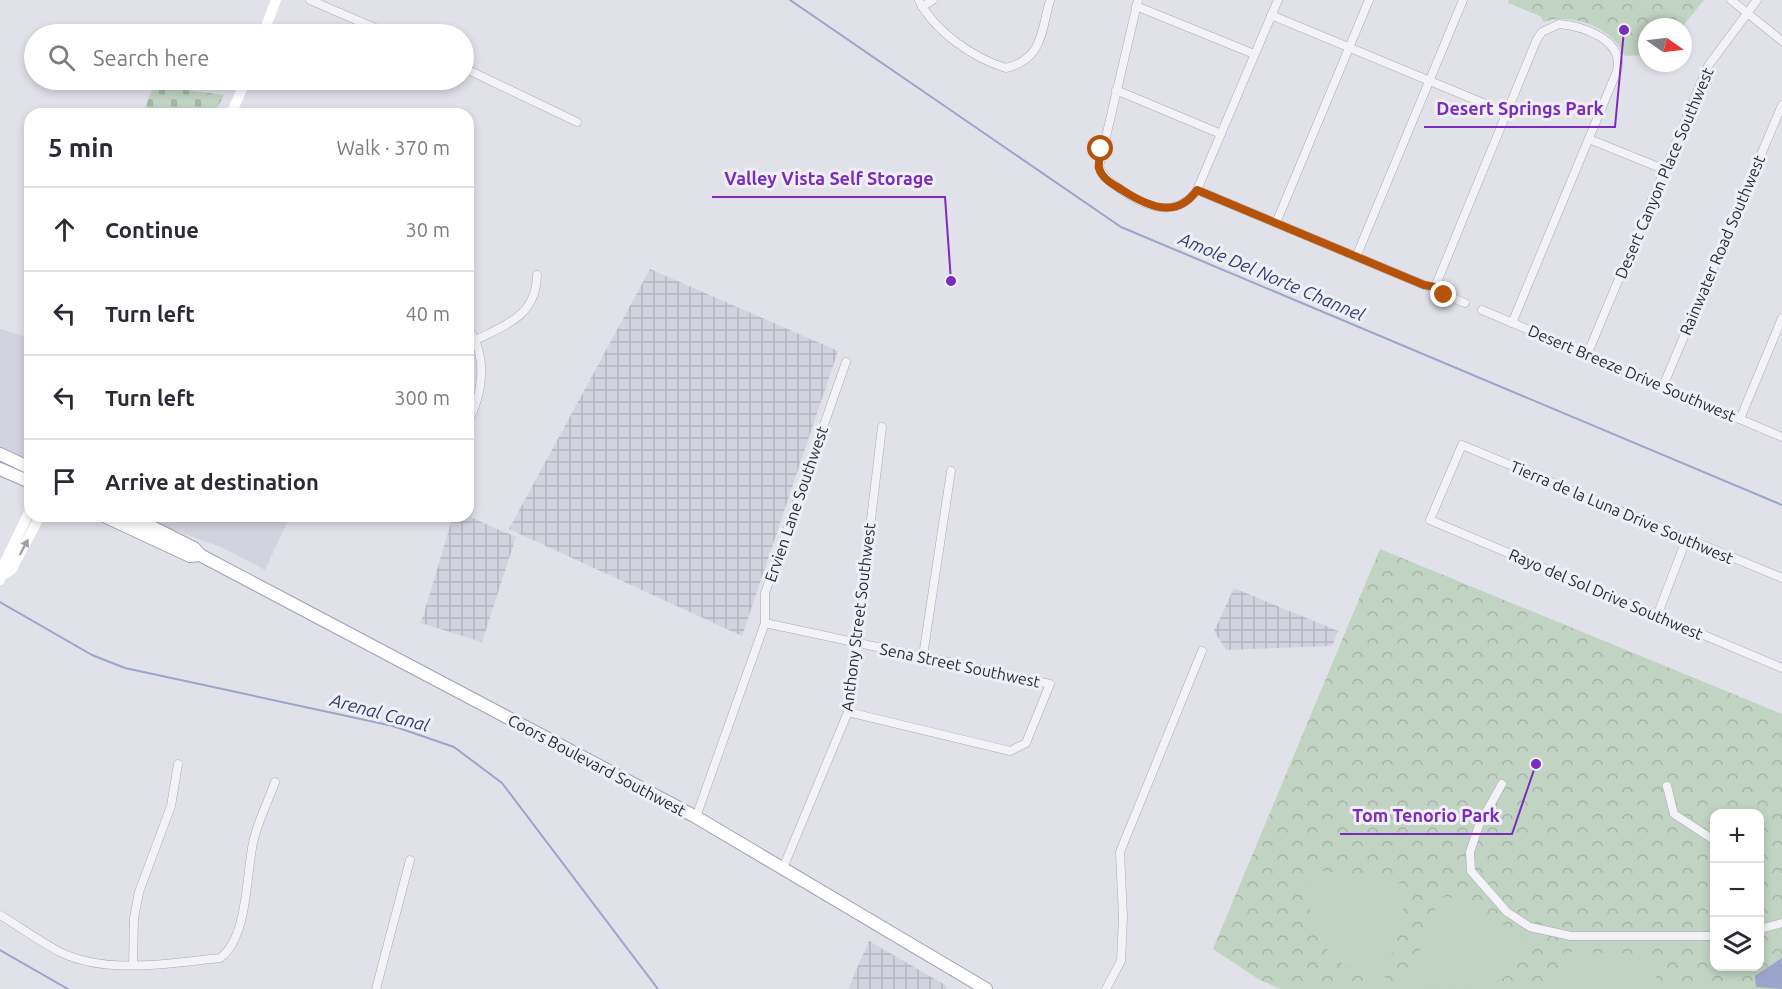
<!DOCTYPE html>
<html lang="en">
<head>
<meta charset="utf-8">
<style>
	:root { --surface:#fff; --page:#f2f2f3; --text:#2b2b33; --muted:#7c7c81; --line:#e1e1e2 }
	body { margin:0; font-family:Ubuntu,sans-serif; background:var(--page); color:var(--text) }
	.controls { position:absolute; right:18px; bottom:18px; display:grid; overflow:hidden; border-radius:12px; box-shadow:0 3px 9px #0003 }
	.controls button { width:54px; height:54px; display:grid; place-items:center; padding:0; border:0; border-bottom:2px solid var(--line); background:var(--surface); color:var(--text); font:30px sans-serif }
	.compass { position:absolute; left:1638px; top:18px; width:54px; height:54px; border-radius:50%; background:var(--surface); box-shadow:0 3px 9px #0003; rotate:104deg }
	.stop { position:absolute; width:18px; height:18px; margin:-14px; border:4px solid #b45309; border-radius:50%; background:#fff }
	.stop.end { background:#b45309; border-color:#fff; box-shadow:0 2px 6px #0008 }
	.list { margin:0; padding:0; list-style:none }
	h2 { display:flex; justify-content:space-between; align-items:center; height:78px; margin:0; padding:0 24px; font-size:26px }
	h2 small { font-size:20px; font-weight:400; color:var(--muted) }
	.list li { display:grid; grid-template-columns:39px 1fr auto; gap:18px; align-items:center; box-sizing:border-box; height:84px; padding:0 24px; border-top:2px solid var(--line) }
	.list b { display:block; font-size:22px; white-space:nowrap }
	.list em { font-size:20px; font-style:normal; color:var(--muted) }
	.icon { flex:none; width:33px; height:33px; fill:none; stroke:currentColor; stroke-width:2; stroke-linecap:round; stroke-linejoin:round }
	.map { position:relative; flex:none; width:1782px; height:989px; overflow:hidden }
	.search { position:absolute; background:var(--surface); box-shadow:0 3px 9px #0003; left:24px; top:24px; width:450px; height:66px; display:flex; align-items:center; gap:15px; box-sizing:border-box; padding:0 21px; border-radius:33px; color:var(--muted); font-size:22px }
	.panel { position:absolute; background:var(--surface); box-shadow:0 3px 9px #0003; left:24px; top:108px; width:450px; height:414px; border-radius:18px }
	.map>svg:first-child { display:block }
</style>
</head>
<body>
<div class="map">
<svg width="1782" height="989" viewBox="0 0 1782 989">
	<defs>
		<pattern id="industrial-grid" width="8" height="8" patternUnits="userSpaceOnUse" patternTransform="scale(1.5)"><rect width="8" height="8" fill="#d2d3de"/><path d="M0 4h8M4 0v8" fill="none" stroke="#b4b5c0"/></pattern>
		<pattern id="cemetery-stones" width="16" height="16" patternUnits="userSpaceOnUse" patternTransform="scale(1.5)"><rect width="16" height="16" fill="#c1d3c2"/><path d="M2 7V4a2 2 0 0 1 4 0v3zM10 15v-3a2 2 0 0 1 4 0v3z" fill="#a6b5a8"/></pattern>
		<pattern id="park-crowns" width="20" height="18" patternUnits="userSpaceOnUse" patternTransform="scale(1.5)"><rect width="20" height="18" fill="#c1d3c2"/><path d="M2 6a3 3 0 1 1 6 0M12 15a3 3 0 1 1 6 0" fill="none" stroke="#a6b5a8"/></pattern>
	</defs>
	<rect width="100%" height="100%" fill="#e0e1e9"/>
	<g fill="#d2d3de">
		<path d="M0 329 30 338V465L0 450Z"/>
		<path d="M143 516H290L265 570 221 547 162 526Z"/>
	</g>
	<g fill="url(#industrial-grid)">
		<path d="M650 269 838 351 742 636 509 529Z"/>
		<path d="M453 516H468L516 537 482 642 421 623Z"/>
		<path d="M1234 588 1338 631 1332 646 1226 650 1214 631Z"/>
		<path d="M869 941 947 986 946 989H848Z"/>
	</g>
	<path fill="url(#cemetery-stones)" d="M153 86 224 95 214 114H143Z"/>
	<g fill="url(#park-crowns)" fill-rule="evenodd">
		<path d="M1509 0H1704L1682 27H1647V55L1625 56C1613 28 1572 12 1544 22L1540 16 1508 3Z"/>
		<path d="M1380 549 1782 714V989H1281L1260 980 1213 949ZM1714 814H1760V966H1714Z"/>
	</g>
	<g fill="#c1d3c2">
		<path d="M1308 868 1403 884 1408 891 1384 982C1325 969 1303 926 1308 868Z"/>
		<path d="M1448 896 1532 940 1510 973 1489 989 1405 988 1439 899Z"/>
		<path d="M1564 952 1659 954 1655 989H1560L1558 958Z"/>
	</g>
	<path fill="#9ba4c9" d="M1782 958V989L1756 987 1755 976Z"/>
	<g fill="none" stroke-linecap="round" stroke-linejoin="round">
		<g stroke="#9ba4c9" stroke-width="2">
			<path d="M790 0 1121 227 1782 505"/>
			<path d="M0 602 92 655 125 668 393 726 454 747 502 783 658 989"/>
			<path d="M0 950 68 989"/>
		</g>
		<defs>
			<g id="street">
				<path d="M310 0 389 34"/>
				<path d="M919 0C934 31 973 58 1006 68 1043 59 1041 32 1050 0"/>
				<path d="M1138 0 1099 167C1105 180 1115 185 1126 193 1149 208 1177 218 1197 190L1278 0"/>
				<path d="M1731 0 1782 41"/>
				<path d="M1136 6 1254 54"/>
				<path d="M922 7 933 0"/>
				<path d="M1271 15 1507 113"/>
				<path d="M464 68 577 122"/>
				<path d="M1116 90 1221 134"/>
				<path d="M1589 139 1663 169"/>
				<path d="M1197 190 1424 285C1438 288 1451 298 1465 303"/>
				<path d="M1276 223 1369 0"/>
				<path d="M1356 257 1463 0"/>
				<path d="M1435 287 1537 39 1542 32 1559 24C1583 26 1625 40 1617 71L1512 323"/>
				<path d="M1482 310 1782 437"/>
				<path d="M468 328C488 357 483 393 468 422"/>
				<path d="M474 341C507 324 536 316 537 275"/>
				<path d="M1587 355 1708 66 1757 0"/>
				<path d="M1663 386 1782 105"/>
				<path d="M1740 419 1782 318"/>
				<path d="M1782 578 1462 445 1430 520 1782 668"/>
				<path d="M1657 616 1686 540"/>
				<path d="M765 623 1050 684 1026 743 1010 751 848 712"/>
				<path d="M923 656 951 471"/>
				<path d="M1502 784 1479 825 1470 852 1471 871 1507 912 1530 927 1571 936H1714"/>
				<path d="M1667 786 1674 814 1714 840"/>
				<path d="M696 817 765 623V593L846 362"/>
				<path d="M783 868 848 712 882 427"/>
				<path d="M0 915C20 927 39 941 60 952 106 975 170 963 220 958 248 938 246 875 253 843 257 823 268 802 275 782"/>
				<path d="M1760 929 1782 923"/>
				<path d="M133 965 134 918 139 892 171 806 178 764"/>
				<path d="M376 989 410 860"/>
				<path d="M1106 989 1121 961 1123 917 1120 852 1202 651"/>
			</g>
			<g id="primary">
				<path d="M0 454 30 468"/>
				<path d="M0 469 30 482"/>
				<path d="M104 516 190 556 200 555"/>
				<path d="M130 516 194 548 200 555 696 817 986 989"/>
			</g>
		</defs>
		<use href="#street" stroke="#a9aab6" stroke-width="9"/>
		<use href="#primary" stroke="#9fa2b5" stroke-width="14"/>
		<use href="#street" stroke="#f3f3f7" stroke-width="8"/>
		<g stroke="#fff" stroke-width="10">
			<path d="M263 34 276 0"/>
			<path d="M231 114 246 80"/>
			<path d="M3 575 12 569 40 516"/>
			<path d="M0 580 3 566 30 510"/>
		</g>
		<use href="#primary" stroke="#fff" stroke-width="12"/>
	</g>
	<defs><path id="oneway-solid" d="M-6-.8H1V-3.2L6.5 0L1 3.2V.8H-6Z" transform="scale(1.5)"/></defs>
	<use fill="#9fa0a9" href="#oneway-solid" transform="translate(24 547) rotate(-62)"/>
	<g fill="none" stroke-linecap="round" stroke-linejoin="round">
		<path stroke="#b45309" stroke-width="8" d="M1101 149C1100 155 1098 162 1099 168 1102 179 1113 184 1122 190 1147 206 1176 220 1197 190L1424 285 1435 287 1444 295"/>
	</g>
	<g text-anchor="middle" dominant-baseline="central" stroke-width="6" stroke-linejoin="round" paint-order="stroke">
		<g font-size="16" fill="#292b40" stroke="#eff0f6">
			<text transform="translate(1664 173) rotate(-67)">Desert Canyon Place Southwest</text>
			<text transform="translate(1722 245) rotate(-67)">Rainwater Road Southwest</text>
			<text transform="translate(1632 373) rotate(23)">Desert Breeze Drive Southwest</text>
			<text transform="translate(796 504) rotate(-71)">Ervien Lane Southwest</text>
			<text transform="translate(1622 512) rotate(23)">Tierra de la Luna Drive Southwest</text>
			<text transform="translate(1606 594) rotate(23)">Rayo del Sol Drive Southwest</text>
			<text transform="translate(858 617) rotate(-83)">Anthony Street Southwest</text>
			<text transform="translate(960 665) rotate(12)">Sena Street Southwest</text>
			<text transform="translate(597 765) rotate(28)">Coors Boulevard Southwest</text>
		</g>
		<g font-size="18" font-style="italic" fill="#333d74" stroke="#eff0f6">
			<text transform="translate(1272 276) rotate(23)">Amole Del Norte Channel</text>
			<text transform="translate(380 712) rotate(15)">Arenal Canal</text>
		</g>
	</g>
	<path fill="none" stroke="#7b2cbf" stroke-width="2" d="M1624 30L1615 127H1424M951 281L945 197H712M1536 764L1512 834H1340"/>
	<g fill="#7b2cbf" stroke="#eff0f6" stroke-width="2">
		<circle cx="1624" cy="30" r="6"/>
		<circle cx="951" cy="281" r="6"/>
		<circle cx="1536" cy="764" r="6"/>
	</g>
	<g font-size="18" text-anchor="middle" font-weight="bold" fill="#7b2cbf" stroke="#eff0f6" stroke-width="6" stroke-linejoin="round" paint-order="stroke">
		<text x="1520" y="115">Desert Springs Park</text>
		<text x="829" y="185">Valley Vista Self Storage</text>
		<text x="1426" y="822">Tom Tenorio Park</text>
	</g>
</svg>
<div class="controls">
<button>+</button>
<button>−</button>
<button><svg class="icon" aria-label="layers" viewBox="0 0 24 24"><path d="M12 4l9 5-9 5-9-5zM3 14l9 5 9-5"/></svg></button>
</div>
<svg class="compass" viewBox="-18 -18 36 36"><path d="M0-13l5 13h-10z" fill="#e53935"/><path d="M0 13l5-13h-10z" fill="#7c7c81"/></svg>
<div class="stop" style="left:1101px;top:149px"></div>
<div class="stop end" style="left:1444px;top:295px"></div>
<div class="search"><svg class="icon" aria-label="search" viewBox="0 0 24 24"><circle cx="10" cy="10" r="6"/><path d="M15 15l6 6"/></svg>Search here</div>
<section class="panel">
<h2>5 min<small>Walk · 370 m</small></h2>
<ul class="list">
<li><svg class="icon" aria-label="ahead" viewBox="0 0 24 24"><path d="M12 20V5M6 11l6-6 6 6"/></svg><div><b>Continue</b></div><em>30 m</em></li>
<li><svg class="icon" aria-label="left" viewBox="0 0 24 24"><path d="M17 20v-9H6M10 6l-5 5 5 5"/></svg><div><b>Turn left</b></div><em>40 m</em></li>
<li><svg class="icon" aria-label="left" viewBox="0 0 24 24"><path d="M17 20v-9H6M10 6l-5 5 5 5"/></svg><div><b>Turn left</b></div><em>300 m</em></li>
<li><svg class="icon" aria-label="arrive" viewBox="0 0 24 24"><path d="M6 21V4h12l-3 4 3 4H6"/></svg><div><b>Arrive at destination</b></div></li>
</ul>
</section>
</div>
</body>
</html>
